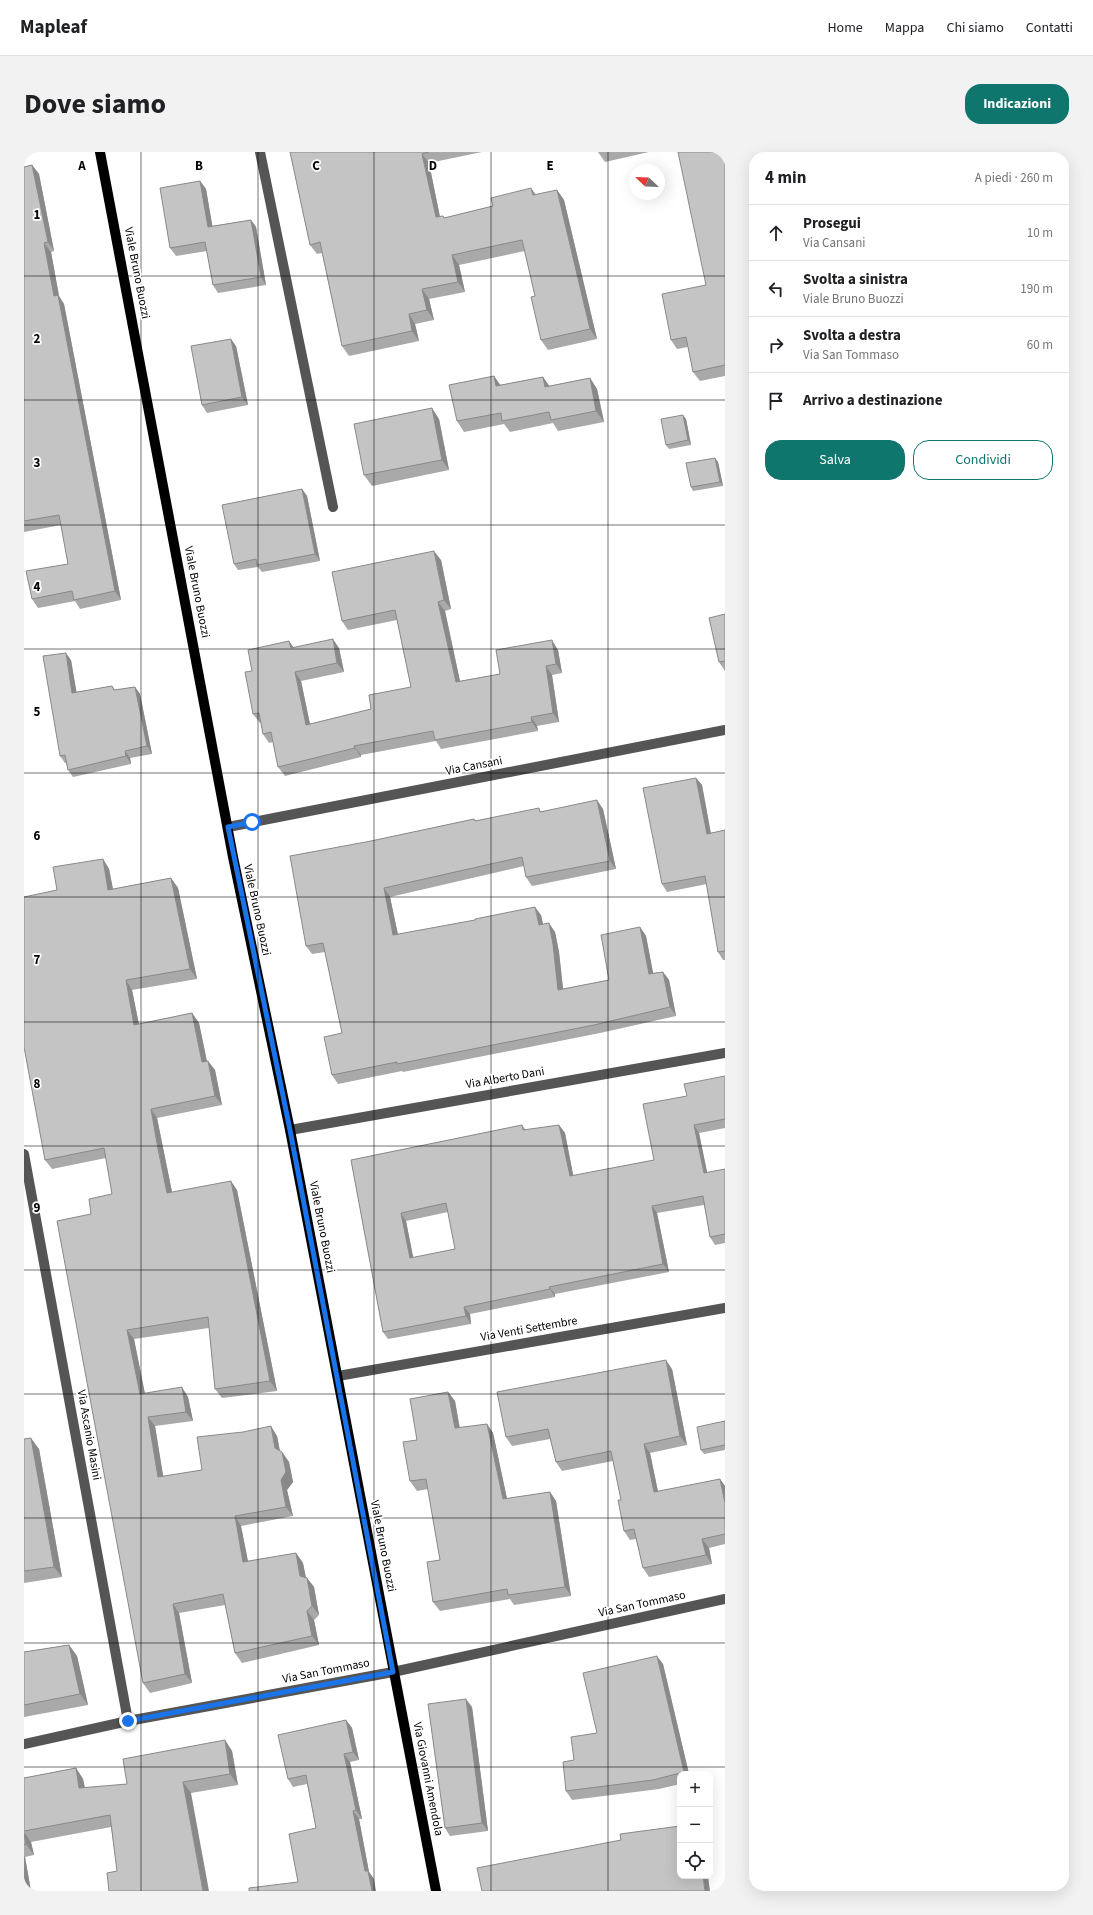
<!DOCTYPE html>
<html lang="it">
<head>
<meta charset="utf-8">
<style>
	:root { --surface:#fff; --page:#f2f2f2; --text:#202124; --muted:#757577; --line:#e0e0e0; --accent:#0f766e }
	body { margin:0; font-family:"Source Sans 3",sans-serif; background:var(--page); color:var(--text) }
	.controls { position:absolute; right:12px; bottom:12px; display:grid; overflow:hidden; border-radius:8px; box-shadow:0 4px 16px #0002 }
	.controls button { width:36px; height:36px; display:grid; place-items:center; padding:0; border:0; border-bottom:1px solid var(--line); background:var(--surface); color:var(--text); font:20px sans-serif }
	.compass { position:absolute; left:605px; top:12px; width:36px; height:36px; border-radius:50%; background:var(--surface); box-shadow:0 4px 16px #0002; rotate:293deg }
	.stop { position:absolute; width:12px; height:12px; margin:-9px; border:3px solid #1a73e8; border-radius:50%; background:#fff }
	.stop.end { background:#1a73e8; border-color:#fff; box-shadow:0 1px 4px #0008 }
	.list { margin:0; padding:0; list-style:none }
	h2 { display:flex; justify-content:space-between; align-items:center; height:52px; margin:0; padding:0 16px; font-size:17px }
	h2 small { font-size:13px; font-weight:400; color:var(--muted) }
	.list li { display:grid; grid-template-columns:26px 1fr auto; gap:12px; align-items:center; box-sizing:border-box; height:56px; padding:0 16px; border-top:1px solid var(--line) }
	.list b { display:block; font-size:15px; white-space:nowrap }
	.list p { margin:0; font-size:13px; white-space:nowrap; color:var(--muted) }
	.list em { font-size:13px; font-style:normal; color:var(--muted) }
	.actions { display:flex; gap:8px; padding:12px 16px }
	.actions a { flex:1; padding:9px 0; border:1px solid var(--accent); border-radius:16px; text-align:center; font-size:14px; color:var(--accent) }
	.actions .main { background:var(--accent); color:#fff }
	.icon { flex:none; width:22px; height:22px; fill:none; stroke:currentColor; stroke-width:2; stroke-linecap:round; stroke-linejoin:round }
	.map { position:relative; flex:none; width:701px; height:1739px; overflow:hidden; border-radius:16px }
	header { display:flex; align-items:center; gap:24px; box-sizing:border-box; height:56px; padding:0 20px; background:var(--surface); border-bottom:1px solid var(--line) }
	header strong { font-size:19px }
	nav { display:flex; gap:22px; margin-inline-start:auto; font-size:14px }
	.intro { display:flex; align-items:center; justify-content:space-between; box-sizing:border-box; height:96px; padding:0 24px }
	h1 { margin:0; font-size:28px }
	.button { padding:10px 18px; border-radius:16px; background:var(--accent); color:#fff; font-size:14px; font-weight:700 }
	main { display:flex; gap:24px; padding:0 24px }
	aside { flex:1; background:var(--surface); border-radius:16px; box-shadow:0 4px 16px #0002 }
	.map>svg:first-child { display:block }
</style>
</head>
<body>
<header>
<strong>Mapleaf</strong>
<nav><a>Home</a><a>Mappa</a><a>Chi siamo</a><a>Contatti</a></nav>
</header>
<div class="intro"><h1>Dove siamo</h1><a class="button">Indicazioni</a></div>
<main>
<div class="map">
<svg width="701" height="1739" viewBox="0 0 701 1739">
	<rect width="100%" height="100%" fill="#fff"/>
	<g fill="none" stroke-linecap="round" stroke-linejoin="round">
		<g stroke="#555" stroke-width="10">
			<path d="M236 0 309 355"/>
			<path d="M204 675 701 578"/>
			<path d="M266 978 701 901"/>
			<path d="M0 1002 104 1569"/>
			<path d="M314 1224 701 1156"/>
			<path d="M0 1592 104 1569 369 1520 701 1447"/>
		</g>
		<path stroke="#000" stroke-width="10" d="M76 0 209 705 266 978 412 1739"/>
	</g>
	<g fill="#a9a9a9" fill-rule="evenodd">
		<path d="M266 0H458L405 11 416 65 420 66 469 54 511 43 533 38 540 48 573 187 524 198 517 188 511 144 501 99 435 113 441 140 405 147 410 168 391 172 395 189 325 204 318 194 298 101 293 102 286 93Z"/>
		<path d="M574 0H625L581 10Z"/>
		<path d="M701 0V224L676 229 669 220 664 195 653 197 647 188 682 133Z"/>
		<path d="M8 13 15 22 30 99 27 100 35 144 40 152 97 448 56 457 51 449 14 456 8 447 44 412 37 373 0 380V15Z"/>
		<path d="M176 29 182 37 188 74 227 68 232 75 242 133 194 141 189 133 183 99 152 104 146 96Z"/>
		<path d="M212 194 224 253 183 261 178 253Z"/>
		<path d="M470 224 476 233 519 225 525 234 566 226 573 237 580 270 534 279 529 271 486 280 480 272 440 280 433 269Z"/>
		<path d="M415 267 425 318 348 334 340 323Z"/>
		<path d="M662 267 667 293 645 297 642 293Z"/>
		<path d="M694 310 699 334 669 339 667 335Z"/>
		<path d="M278 337 283 344 296 409 238 420 234 415 214 418 210 412Z"/>
		<path d="M417 408 427 457 421 459 436 529 476 522 534 498 538 521 528 523 535 570 513 574 514 579 417 597 412 589 337 603V605L261 624 254 615 249 590 245 591 239 582 237 571H236L229 562 228 519 265 489 269 495 315 496 320 520 277 529 286 572 347 557 387 535 373 468 324 478 318 469Z"/>
		<path d="M701 462V519L695 510Z"/>
		<path d="M47 508 52 540 88 534 91 538 111 535 116 542 128 602 106 606 107 612 49 625 44 618 42 611H41L36 604Z"/>
		<path d="M672 626 678 633 687 681 701 678V808H699L694 800 683 732 643 740 638 732Z"/>
		<path d="M579 657 592 717 508 734 502 725 500 714 366 745 374 783 517 763 519 772 531 780 535 800 539 837 585 828 616 775 622 784 629 821 639 820 645 828 652 864 576 881 379 920 378 919 314 932 308 923 318 881 301 800 288 802 282 794 347 689 450 667 452 669 517 659Z"/>
		<path d="M79 707 85 717 89 737 147 726 154 736 173 827 108 838 115 872 168 861 175 871 183 909 191 918 198 953 133 966 148 1040 213 1038 253 1239 198 1246 191 1237 185 1176 110 1187 121 1242 164 1245 169 1269 131 1274 139 1325 178 1318 253 1284 256 1299 258 1300 265 1310 269 1330 263 1338 269 1364 217 1374 224 1409 272 1401 279 1411 282 1425 290 1435 295 1463 290 1468 295 1493 218 1511 211 1501 201 1453 155 1461 168 1531 126 1541 119 1531 67 1062 88 1042 82 1006 28 1017 21 1008 33 738Z"/>
		<path d="M701 924V976L675 981 683 1021 701 1017V1091L691 1093 686 1085 680 1053 633 1061 645 1120 531 1142V1145L446 1162 447 1172 364 1187 359 1180 327 1008 498 973 502 978 535 973 541 981 549 1024 630 1008 663 944ZM424 1060 431 1097 389 1106 382 1069Z"/>
		<path d="M648 1217 663 1293 626 1301 634 1340 696 1327 701 1334V1392L685 1396 688 1412 625 1425 619 1416 612 1387 606 1388 600 1379 597 1348 589 1309 538 1319 532 1310 526 1287 488 1294 482 1285Z"/>
		<path d="M424 1240 431 1249 436 1276 463 1272 469 1281 483 1347 526 1340 532 1349 547 1444 490 1453 486 1447 416 1459 409 1450 416 1408 404 1337 393 1339 386 1329 393 1288Z"/>
		<path d="M701 1269V1298L680 1302 677 1298Z"/>
		<path d="M0 1287 15 1297 38 1425 0 1431Z"/>
		<path d="M45 1493 53 1504 64 1553 0 1565V1500Z"/>
		<path d="M639 1512 665 1622H656V1632L635 1637 548 1648 542 1639 550 1608Z"/>
		<path d="M448 1555 464 1679 426 1684 421 1676Z"/>
		<path d="M322 1568 328 1576 335 1608 326 1610 338 1667H335L345 1720 350 1727 274 1730 292 1676 283 1632 269 1635 264 1627Z"/>
		<path d="M201 1588 208 1599 214 1633 167 1641 93 1719 87 1675 7 1690 10 1703 1 1705 7 1739H0V1626L52 1616 59 1627 61 1636 103 1632Z"/>
	</g>
	<g fill="#898989">
		<path d="M398 2 405 11 418 75 412 65Z"/>
		<path d="M8 13 15 22 30 99 24 90Z"/>
		<path d="M176 29 182 37 190 83 184 75Z"/>
		<path d="M507 36 514 46 509 43Z"/>
		<path d="M533 38 540 48 573 187 566 177Z"/>
		<path d="M227 68 232 75 242 133 237 125Z"/>
		<path d="M20 91 27 100 35 144 40 152 97 448 91 439 30 144Z"/>
		<path d="M428 103 435 113 441 140 434 130Z"/>
		<path d="M398 137 405 147 410 168 403 158Z"/>
		<path d="M385 162 391 172 395 189 388 179Z"/>
		<path d="M207 187 212 194 224 253 218 245Z"/>
		<path d="M470 224 477 234H472Z"/>
		<path d="M519 225 526 235H521Z"/>
		<path d="M566 226 573 237 580 270 572 259Z"/>
		<path d="M408 256 415 267 425 318 418 308Z"/>
		<path d="M659 263 662 267 667 293 664 288Z"/>
		<path d="M691 306 694 310 699 334 696 330Z"/>
		<path d="M278 337 283 344 296 409 291 402Z"/>
		<path d="M410 399 417 408 427 457 420 448Z"/>
		<path d="M414 450 421 459 438 539 432 530Z"/>
		<path d="M309 487 315 496 320 520 313 511Z"/>
		<path d="M528 488 534 498 538 521 532 512Z"/>
		<path d="M265 489 272 499 267 496Z"/>
		<path d="M42 501 47 508 54 548 48 541Z"/>
		<path d="M522 514 528 523 535 570 529 561Z"/>
		<path d="M271 520 277 529 288 582 282 573Z"/>
		<path d="M111 535 116 542 128 602 123 594Z"/>
		<path d="M507 565 513 574 514 579 508 570Z"/>
		<path d="M330 594 337 603V605L331 596Z"/>
		<path d="M101 599 106 606 107 612 102 604Z"/>
		<path d="M672 626 678 633 688 689 683 682Z"/>
		<path d="M573 648 579 657 592 717 586 709Z"/>
		<path d="M79 707 85 717 91 748 84 738Z"/>
		<path d="M147 726 154 736 173 827 166 817Z"/>
		<path d="M360 736 366 745 376 792 369 783Z"/>
		<path d="M511 755 517 763 521 782 515 773Z"/>
		<path d="M525 771 531 780 535 800 540 846 534 838Z"/>
		<path d="M616 775 622 784 631 831 625 822Z"/>
		<path d="M639 820 645 828 652 864 646 855Z"/>
		<path d="M102 828 108 838 117 883 110 873Z"/>
		<path d="M168 861 175 871 185 920 178 910Z"/>
		<path d="M184 909 191 918 198 953 191 944Z"/>
		<path d="M127 957 133 966 150 1050 143 1041Z"/>
		<path d="M535 973 541 981 551 1032 546 1024Z"/>
		<path d="M670 973 675 981 685 1029 680 1021Z"/>
		<path d="M207 1029 213 1038 253 1239 246 1229Z"/>
		<path d="M628 1054 633 1061 645 1120 639 1112Z"/>
		<path d="M377 1061 382 1069 391 1114 386 1106Z"/>
		<path d="M525 1135 531 1142V1145L526 1137Z"/>
		<path d="M440 1155 446 1162 447 1172 442 1164Z"/>
		<path d="M103 1178 110 1187 123 1252 116 1242Z"/>
		<path d="M642 1208 648 1217 663 1293 656 1284Z"/>
		<path d="M158 1235 164 1245 169 1269 162 1260Z"/>
		<path d="M424 1240 431 1249 437 1286 431 1276Z"/>
		<path d="M124 1265 131 1274 141 1335 134 1325Z"/>
		<path d="M463 1272 469 1281 485 1356 479 1347Z"/>
		<path d="M247 1274 253 1284 257 1306 251 1296Z"/>
		<path d="M7 1286 15 1297 38 1425 30 1415Z"/>
		<path d="M620 1292 626 1301 636 1349 630 1340Z"/>
		<path d="M258 1300 265 1310 269 1330 263 1338 269 1364 262 1355 257 1328Z"/>
		<path d="M696 1327 701 1334V1351Z"/>
		<path d="M526 1340 532 1349 547 1444 541 1435Z"/>
		<path d="M211 1364 217 1374 226 1420 219 1410Z"/>
		<path d="M678 1387 685 1396 688 1412 682 1403Z"/>
		<path d="M272 1401 279 1411 283 1433 276 1424Z"/>
		<path d="M283 1426 290 1435 295 1463 288 1454Z"/>
		<path d="M149 1452 155 1461 168 1531 161 1522Z"/>
		<path d="M283 1459 290 1468 295 1493 288 1484Z"/>
		<path d="M45 1493 53 1504 64 1553 56 1542Z"/>
		<path d="M633 1504 639 1512 665 1622H662L660 1620Z"/>
		<path d="M442 1547 448 1555 464 1679 458 1671Z"/>
		<path d="M322 1568 328 1576 335 1608 329 1600Z"/>
		<path d="M201 1588 208 1599 214 1633 206 1622Z"/>
		<path d="M320 1602 326 1610 338 1667 332 1658Z"/>
		<path d="M52 1616 59 1627 63 1647 55 1636Z"/>
		<path d="M159 1630 167 1641 185 1739H179Z"/>
		<path d="M329 1659 335 1667 345 1720 350 1727 352 1739H348L341 1719Z"/>
		<path d="M0 1680 7 1690 10 1703 2 1692Z"/>
		<path d="M0 1704 1 1705 7 1739H1L0 1732Z"/>
		<path d="M679 1724H684L686 1739H681Z"/>
	</g>
	<g fill="#c4c4c4" stroke="#898989" fill-rule="evenodd">
		<path d="M266 0H405L398 2 412 65 419 64 420 66 469 54 467 46 507 36 509 43 533 38 566 177 517 188 507 145 511 144 498 88 428 103 434 130 398 137 403 158 385 162 388 179 318 194 296 90 286 93Z"/>
		<path d="M654 0H700L701 7V213L669 220 662 185 647 188 638 142 682 133Z"/>
		<path d="M8 13 24 90 20 91 30 144 34 143 91 439 50 448 48 439 8 447 2 419 44 412 35 363 0 369V15Z"/>
		<path d="M176 29 184 75 227 68 237 125 189 133 181 90 146 96 136 36Z"/>
		<path d="M207 187 218 245 178 253 167 194Z"/>
		<path d="M470 224 472 234 519 225 521 235 566 226 572 259 527 268 525 260 478 269 477 261 433 269 425 233Z"/>
		<path d="M408 256 418 308 340 323 330 272Z"/>
		<path d="M659 263 664 288 642 293 637 267Z"/>
		<path d="M691 306 696 330 667 335 662 311Z"/>
		<path d="M278 337 291 402 233 413 232 407 210 412 198 353Z"/>
		<path d="M410 399 420 448 414 450 432 530 476 522 472 498 528 488 532 512 522 514 529 561 507 565 508 570 411 588 409 579 330 594 331 596 254 615 247 580 239 582 235 561 229 562 221 520 228 519 224 498 265 489 267 496 309 487 313 511 271 520 282 573 347 557 345 543 387 535 371 458 318 469 308 420Z"/>
		<path d="M701 462V509L695 510 685 466Z"/>
		<path d="M42 501 48 541 88 534 90 538 111 535 123 594 101 599 102 604 44 618 41 603 36 604 19 504Z"/>
		<path d="M672 626 683 682 701 678V799L694 800 681 724 638 732 619 636Z"/>
		<path d="M573 648 586 709 502 725 498 705 360 736 369 783 451 768V767L511 755 515 773 525 771 529 792 534 838 585 828 577 783 616 775 625 822 639 820 646 855 570 873 373 912V910L308 923 300 885 318 881 299 791 282 794 266 704 347 689 450 667 451 669 515 656 516 660Z"/>
		<path d="M79 707 84 738 147 726 166 817 102 828 110 873 168 861 178 910 184 909 191 944 127 957 134 997 143 1041 207 1029 246 1229 191 1237 184 1165 103 1178 116 1242 158 1235 162 1260 124 1265 134 1325 178 1318 173 1285 219 1280 247 1274 251 1296 258 1300 262 1320 257 1328 262 1355 211 1364 219 1410 272 1401 276 1424 283 1426 288 1454 283 1459 288 1484 211 1501 199 1442 149 1452 161 1522 119 1531 33 1069 67 1062 65 1047 88 1042 80 996 21 1008 0 895V745L33 738 29 715Z"/>
		<path d="M701 924V967L670 973 680 1021 701 1017V1082L686 1085 679 1044 628 1054 639 1112 525 1135 526 1137 440 1155 442 1164 359 1180 327 1008 498 973 499 978 535 973 546 1024 630 1008 619 952 663 944 660 932ZM422 1051 431 1097 386 1106 377 1061Z"/>
		<path d="M642 1208 656 1284 620 1292 630 1340 696 1327 701 1351V1382L678 1387 682 1403 619 1416 610 1377 600 1379 594 1348H597L587 1299 532 1310 524 1277 482 1285 473 1240Z"/>
		<path d="M424 1240 431 1276 463 1272 479 1347 526 1340 541 1435 484 1443 483 1437 409 1450 403 1410 416 1408 402 1327 386 1329 379 1290 393 1288 386 1247Z"/>
		<path d="M701 1269V1293L677 1298 673 1275Z"/>
		<path d="M7 1286 30 1415 0 1419V1287Z"/>
		<path d="M45 1493 56 1542 0 1553V1500Z"/>
		<path d="M633 1504 660 1620 629 1628 542 1639 539 1610 550 1608 547 1585 573 1581 559 1521Z"/>
		<path d="M442 1547 458 1671 421 1676 404 1552Z"/>
		<path d="M322 1568 329 1600 320 1602 332 1658 329 1659 341 1719H344L348 1739H225V1736L274 1730 265 1682 292 1676 282 1623 264 1627 254 1583Z"/>
		<path d="M201 1588 206 1622 159 1630 179 1739H85L83 1721 93 1719 86 1663 0 1679V1626L52 1616 55 1636 103 1632 99 1607Z"/>
		<path d="M656 1674V1724H679L681 1739H458L453 1716 597 1688 596 1682Z"/>
		<path d="M0 1682 2 1692 0 1693Z"/>
	</g>
	<g fill="none" stroke-linecap="round" stroke-linejoin="round">
		<path stroke="#1a73e8" stroke-width="5" d="M104 1569 369 1520 266 978 204 675 228 670"/>
	</g>
	<path fill="none" stroke="#000" stroke-width="1" stroke-opacity="0.55" d="M117 0V1739M234 0V1739M350 0V1739M467 0V1739M584 0V1739M0 124H701M0 248H701M0 373H701M0 497H701M0 621H701M0 745H701M0 870H701M0 994H701M0 1118H701M0 1242H701M0 1366H701M0 1491H701M0 1615H701"/>
	<g text-anchor="middle" dominant-baseline="central" stroke-width="3.5" stroke-linejoin="round" paint-order="stroke">
		<g font-size="12" fill="#000" stroke="#fff">
			<text transform="translate(113 121) rotate(79)">Viale Bruno Buozzi</text>
			<text transform="translate(173 440) rotate(79)">Viale Bruno Buozzi</text>
			<text transform="translate(450 614) rotate(-11)">Via Cansani</text>
			<text transform="translate(233 758) rotate(78)">Viale Bruno Buozzi</text>
			<text transform="translate(481 926) rotate(-10)">Via Alberto Dani</text>
			<text transform="translate(298 1075) rotate(79)">Viale Bruno Buozzi</text>
			<text transform="translate(505 1177) rotate(-10)">Via Venti Settembre</text>
			<text transform="translate(65 1283) rotate(80)">Via Ascanio Masini</text>
			<text transform="translate(359 1394) rotate(79)">Viale Bruno Buozzi</text>
			<text transform="translate(618 1452) rotate(-12)">Via San Tommaso</text>
			<text transform="translate(302 1519) rotate(-11)">Via San Tommaso</text>
			<text transform="translate(404 1627) rotate(79)">Via Giovanni Amendola</text>
		</g>
	</g>
	<g font-size="13" text-anchor="middle" font-weight="bold" fill="#000" stroke="#fff" stroke-width="3.5" stroke-linejoin="round" paint-order="stroke">
		<text x="58" y="18">A</text>
		<text x="175" y="18">B</text>
		<text x="292" y="18">C</text>
		<text x="409" y="18">D</text>
		<text x="526" y="18">E</text>
		<text x="13" y="67">1</text>
		<text x="13" y="191">2</text>
		<text x="13" y="315">3</text>
		<text x="13" y="439">4</text>
		<text x="13" y="564">5</text>
		<text x="13" y="688">6</text>
		<text x="13" y="812">7</text>
		<text x="13" y="936">8</text>
		<text x="13" y="1060">9</text>
	</g>
</svg>
<div class="controls">
<button>+</button>
<button>−</button>
<button><svg class="icon" aria-label="locate" viewBox="0 0 24 24"><circle cx="12" cy="12" r="6"/><path d="M12 2v4M12 18v4M2 12h4M18 12h4"/></svg></button>
</div>
<svg class="compass" viewBox="-18 -18 36 36"><path d="M0-13l5 13h-10z" fill="#e53935"/><path d="M0 13l5-13h-10z" fill="#757577"/></svg>
<div class="stop" style="left:228px;top:670px"></div>
<div class="stop end" style="left:104px;top:1569px"></div>
</div>
<aside>
<h2>4 min<small>A piedi · 260 m</small></h2>
<ul class="list">
<li><svg class="icon" aria-label="ahead" viewBox="0 0 24 24"><path d="M12 20V5M6 11l6-6 6 6"/></svg><div><b>Prosegui</b><p>Via Cansani</p></div><em>10 m</em></li>
<li><svg class="icon" aria-label="left" viewBox="0 0 24 24"><path d="M17 20v-9H6M10 6l-5 5 5 5"/></svg><div><b>Svolta a sinistra</b><p>Viale Bruno Buozzi</p></div><em>190 m</em></li>
<li><svg class="icon" aria-label="right" viewBox="0 0 24 24"><path d="M7 20v-9h11M14 6l5 5-5 5"/></svg><div><b>Svolta a destra</b><p>Via San Tommaso</p></div><em>60 m</em></li>
<li><svg class="icon" aria-label="arrive" viewBox="0 0 24 24"><path d="M6 21V4h12l-3 4 3 4H6"/></svg><div><b>Arrivo a destinazione</b></div></li>
</ul>
<div class="actions"><a class="main">Salva</a><a>Condividi</a></div>
</aside>
</main>
</body>
</html>
